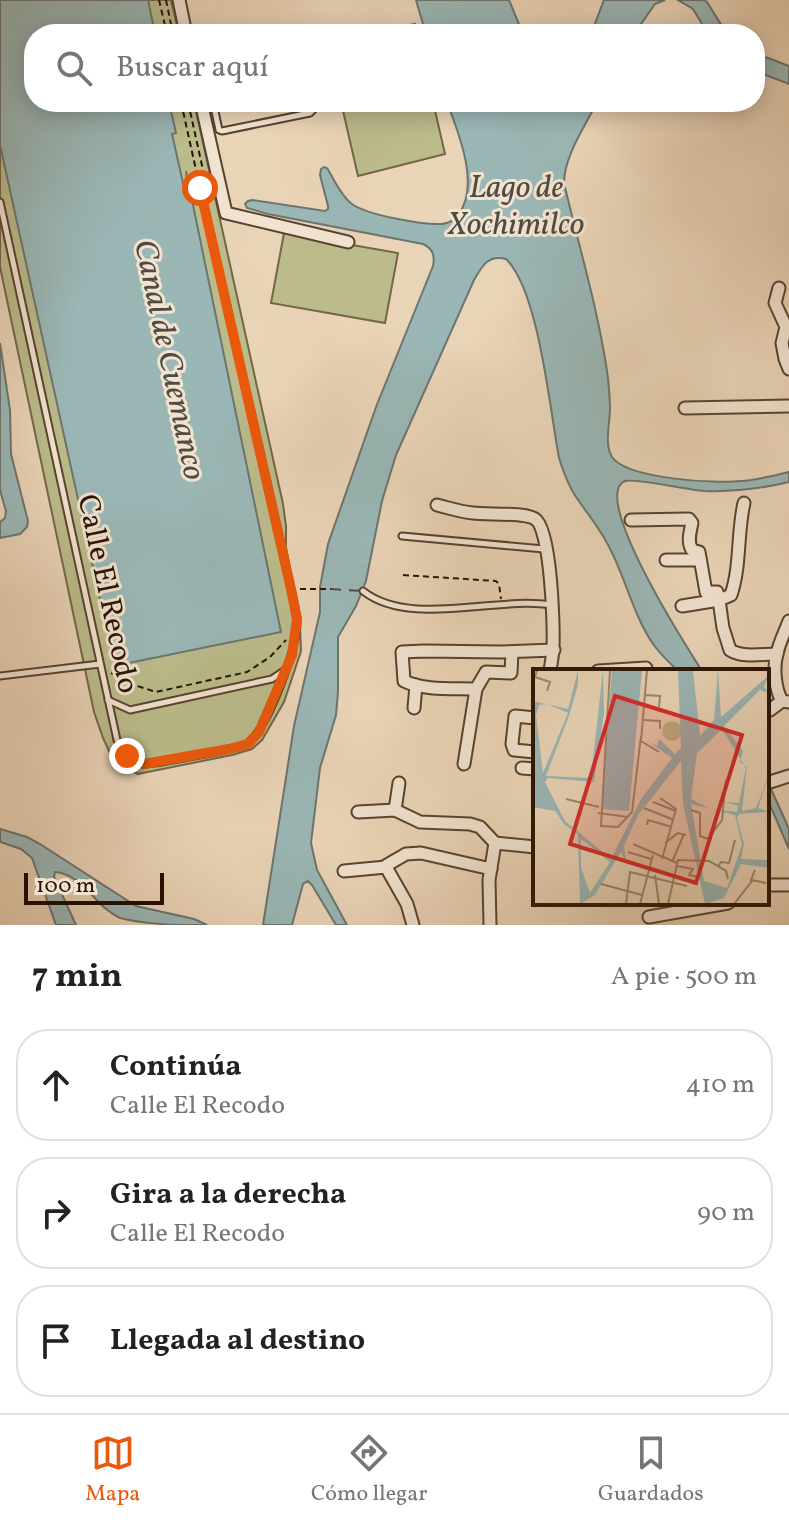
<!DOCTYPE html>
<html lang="es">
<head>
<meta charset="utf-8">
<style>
	:root { --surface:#fff; --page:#f2f2f2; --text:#222; --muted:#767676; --line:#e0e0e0; --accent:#ea580c }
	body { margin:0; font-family:Vollkorn,serif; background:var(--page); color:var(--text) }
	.scale { position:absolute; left:24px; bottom:20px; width:140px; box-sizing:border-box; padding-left:8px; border:4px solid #281303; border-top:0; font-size:22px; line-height:28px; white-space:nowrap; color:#281303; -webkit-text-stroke:6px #f1e3d0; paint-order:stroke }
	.stop { position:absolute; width:24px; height:24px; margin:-18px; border:6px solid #ea580c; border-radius:50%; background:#fff }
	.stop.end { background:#ea580c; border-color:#fff; box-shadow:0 2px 8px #0008 }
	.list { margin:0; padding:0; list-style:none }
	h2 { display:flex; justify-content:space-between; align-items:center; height:104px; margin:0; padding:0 32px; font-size:34px }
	h2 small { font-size:26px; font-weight:400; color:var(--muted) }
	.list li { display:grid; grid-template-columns:52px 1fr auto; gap:24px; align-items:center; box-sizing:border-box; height:112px; margin:0 16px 16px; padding:0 16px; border:2px solid var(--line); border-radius:32px }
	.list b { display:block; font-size:30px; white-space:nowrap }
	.list p { margin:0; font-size:26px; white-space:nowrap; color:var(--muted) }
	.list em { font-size:26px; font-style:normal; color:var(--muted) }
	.icon { flex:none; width:44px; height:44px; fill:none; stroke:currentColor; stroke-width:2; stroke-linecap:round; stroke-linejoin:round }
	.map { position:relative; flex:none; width:789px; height:925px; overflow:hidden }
	.search { position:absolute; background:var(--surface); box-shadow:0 4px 20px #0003; left:24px; right:24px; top:24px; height:88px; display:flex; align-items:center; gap:20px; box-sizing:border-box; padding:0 28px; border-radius:32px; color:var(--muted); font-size:30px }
	.sheet { height:488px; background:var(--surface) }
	nav { display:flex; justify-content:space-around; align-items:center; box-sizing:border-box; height:112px; border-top:2px solid var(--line); background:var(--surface); font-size:22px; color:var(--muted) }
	nav a { display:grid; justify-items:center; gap:4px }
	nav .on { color:var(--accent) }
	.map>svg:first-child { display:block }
</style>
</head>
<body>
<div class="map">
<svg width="789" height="925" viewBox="0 0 789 925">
	<rect width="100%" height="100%" fill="#ead4b7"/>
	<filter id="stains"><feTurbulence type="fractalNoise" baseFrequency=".0025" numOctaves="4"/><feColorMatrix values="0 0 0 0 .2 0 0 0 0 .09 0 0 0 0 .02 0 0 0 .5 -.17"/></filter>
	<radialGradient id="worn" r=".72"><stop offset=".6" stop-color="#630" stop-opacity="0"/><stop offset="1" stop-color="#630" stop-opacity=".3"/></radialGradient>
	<g fill="#bbbb8b" stroke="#726747" stroke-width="2">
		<path d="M0 0H171L179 34H34V102H194L283 504 286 526V547L300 627 301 651 284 702 262 740 252 749 232 755 138 774 115 764 103 738 94 712 0 267Z"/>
		<path d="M415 24 417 34H368Z"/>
		<path d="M341 102H433L445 154 358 176Z"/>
		<path d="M284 233 398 253 385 323 271 303Z"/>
	</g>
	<g fill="#9ab7b6" stroke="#6c756e" stroke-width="2">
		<path d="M0 0H148L155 34H34V102H169L176 133 172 134 185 192 188 191 186 171 281 632 124 664 113 658 0 145Z"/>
		<path d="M416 0H509L523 34H426Z"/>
		<path d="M604 0H665L655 4 634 34H591Z"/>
		<path d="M678 0H704L707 2 727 34H708L693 9Z"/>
		<path d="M755 55 768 58 789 66V84L755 71Z"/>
		<path d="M447 102H597C586 125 564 156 564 183 579 247 599 312 608 378 609 389 610 399 610 409 610 423 604 444 612 457 627 479 716 484 741 481 757 480 773 476 789 472V482C760 489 734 492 704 491 688 490 635 478 625 481 589 495 688 649 702 671H678C669 662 660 654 653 644 632 613 625 575 607 543 598 526 587 513 576 497 568 485 563 471 559 458 550 411 539 291 506 259 488 254 482 266 474 280L396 455 382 501 366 581 356 606 338 637V692L336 715 320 768 311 843 317 870 347 925H336L312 885 308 881 303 884 292 925H263L294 726 320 612V587L328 544 376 407 433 266C435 255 433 249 423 244L268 214 247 208 245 204 248 201 252 200 325 211 328 209V206L320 175 321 169 324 167 327 168C334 179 341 196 352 204 367 215 423 225 442 224 448 223 455 220 458 215 481 186 458 132 447 102Z"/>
		<path d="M0 343 10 410 11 454 28 521 27 527 20 534 0 538V522L5 518 6 511 0 490Z"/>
		<path d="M767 780 789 829V849L767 798Z"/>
		<path d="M0 829 27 837 40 844 136 906 194 919 207 925C179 925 147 925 120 918 96 908 83 874 55 872L54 877 76 925H56L32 858 21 849 0 842Z"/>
	</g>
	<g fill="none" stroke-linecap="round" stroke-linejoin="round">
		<path stroke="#504c42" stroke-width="2" stroke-dasharray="10 8" stroke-linecap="butt" d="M331 589 362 591"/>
		<defs>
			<g id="lane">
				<path d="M213 102 219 130 222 131 310 113 313 110 311 102"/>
				<path d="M0 202 117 740C124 751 130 761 144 764 151 765 240 748 247 744 249 743 250 741 251 740 270 722 298 646 297 620 296 610 293 599 291 589L200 188 218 185"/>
				<path d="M402 536 544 549"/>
				<path d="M363 591C410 628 495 596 551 605"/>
				<path d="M0 676 100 664"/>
				<path d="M108 700 130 710 272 679 285 670"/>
			</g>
			<g id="street">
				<path d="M179 0 186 34"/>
				<path d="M201 102 226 213 348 242"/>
				<path d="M779 288 775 303 786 327 782 343 785 359 789 369"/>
				<path d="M685 408 789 406"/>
				<path d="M437 505C449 508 461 512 473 513 487 515 525 512 535 519 551 528 554 627 553 646 553 655 551 663 550 671"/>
				<path d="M631 520 689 519 692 523C690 532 687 542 692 550L699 552 706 592H717L719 600"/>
				<path d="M666 560H700"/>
				<path d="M719 600 723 628 730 650C743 658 761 654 777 654"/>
				<path d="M682 606 719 600 731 595C741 565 737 533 744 503"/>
				<path d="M789 621C785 632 779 643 777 654 773 667 775 689 782 701L789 702"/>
				<path d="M598 671 646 668"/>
				<path d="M476 689C454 688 425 691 404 681L402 652 424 651 501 652 554 650"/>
				<path d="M414 708 416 685"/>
				<path d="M770 710 782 701"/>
				<path d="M535 718 515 716 512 744 514 750 535 752"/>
				<path d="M464 764 476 689 486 672 511 673 512 652"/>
				<path d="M522 768 535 769"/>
				<path d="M767 783 789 776"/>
				<path d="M395 810 420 822 470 824 480 827 495 843"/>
				<path d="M395 810 399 783"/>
				<path d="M358 812 395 810"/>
				<path d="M495 843 535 847"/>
				<path d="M386 867 387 865 406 854 421 853 491 869"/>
				<path d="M386 867 407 904 413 925"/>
				<path d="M344 871 386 867"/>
				<path d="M767 885H789"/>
				<path d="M649 917 728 903"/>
				<path d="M490 925 489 880 495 843"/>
			</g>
		</defs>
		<use href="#lane" stroke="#584330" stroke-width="9"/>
		<use href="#street" stroke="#584330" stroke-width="15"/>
		<g stroke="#281303" stroke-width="2" stroke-dasharray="6 4" stroke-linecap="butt">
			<path d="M159 0 167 34"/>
			<path d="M166 0 173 34"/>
			<path d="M181 102 198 179"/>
			<path d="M188 102 205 179"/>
			<path d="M403 575 496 581 499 584 501 599"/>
			<path d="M300 589H331"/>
			<path d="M111 673 125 682 156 692 247 672 270 657 286 640"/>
		</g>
		<use href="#lane" stroke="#f1e3d0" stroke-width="5"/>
		<use href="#street" stroke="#f1e3d0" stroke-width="11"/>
	</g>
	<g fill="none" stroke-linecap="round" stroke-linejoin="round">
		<path stroke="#ea580c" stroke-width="10" d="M127 756 144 764 229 749 248 744 259 732 292 655 297 619 291 589 200 188"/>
	</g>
	<g text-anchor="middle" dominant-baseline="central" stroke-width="6" stroke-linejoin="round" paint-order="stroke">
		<g font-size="30" fill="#281303" stroke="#f1e3d0">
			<text transform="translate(107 594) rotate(78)">Calle El Recodo</text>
		</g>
		<g font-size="32" font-style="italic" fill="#504c42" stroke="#f1e3d0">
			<text x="516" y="189">Lago de<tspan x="516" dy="37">Xochimilco</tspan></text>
			<text transform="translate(168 360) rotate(78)">Canal de Cuemanco</text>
		</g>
	</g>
	<g transform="translate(533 669)">
		<rect width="236" height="236" fill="#ead4b7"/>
		<path d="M129 62a10 10 0 1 1 20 0a10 10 0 1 1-20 0Z" fill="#bbbb8b"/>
		<path d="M45 1V16L36 47 13 107 58 109 70 1 71 44 61 113 15 109 12 113 32 152 78 190 108 130 139 89 113 71 124 77 126 70 142 85 148 79 145 1H160L167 67 181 51 185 1 188 48 236 6 231 18 236 24 227 21 191 57 210 82 207 93 214 98 209 142 223 139 236 106 225 139 236 143 206 145 204 149 211 175 208 190 236 191V199L208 195 191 229 172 235 150 135 148 92 105 146 91 177 94 198 88 183 62 226 47 235 45 165 31 155 22 142 0 138V32L35 40ZM14 35 35 44 10 104 3 46 6 36ZM189 60 213 99 206 134 192 133 205 137 204 143 177 140 158 130 164 84ZM158 135 202 146 209 176 194 219 171 212ZM48 170 77 193 57 224 48 198ZM79 1H109L96 142 69 140Z" fill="#9ab7b6" fill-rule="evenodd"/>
		<path fill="none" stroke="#9c876f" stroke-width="2" d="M4 1 2 8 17 13 14 22M77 1 68 157 85 158 99 143 108 67M114 1 108 72 126 83M112 26 127 27 126 38M111 51 127 52V60M127 129 143 140 129 190M33 130 66 138M120 133 143 142M111 139 141 151M158 141 167 144V167L175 170M65 144 95 148M114 156 115 151 139 158M175 170 189 151 193 111M132 174 145 164 153 166M100 175 144 194M95 183 118 190M139 193 151 165M144 197 160 200 156 206 166 208M185 198 188 193 196 194 202 171M222 201 218 211 233 214M122 206 126 235M68 215 109 226M93 235 97 203 154 217M107 235 120 186M135 235 145 191 176 192 193 202 195 210M201 235 219 212"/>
		<path fill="#d62828" fill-opacity="0.15" stroke="#d62828" stroke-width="4" d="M82 27 209 66 163 214 37 175Z"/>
		<rect width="236" height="236" fill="none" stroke="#281303" stroke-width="4"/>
	</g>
	<rect width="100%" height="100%" filter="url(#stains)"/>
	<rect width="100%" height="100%" fill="url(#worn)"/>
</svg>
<div class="scale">100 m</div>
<div class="stop" style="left:200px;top:188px"></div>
<div class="stop end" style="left:127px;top:756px"></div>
<div class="search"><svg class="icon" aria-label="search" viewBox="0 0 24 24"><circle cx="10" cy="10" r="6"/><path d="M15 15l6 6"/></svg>Buscar aquí</div>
</div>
<section class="sheet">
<h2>7 min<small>A pie · 500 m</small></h2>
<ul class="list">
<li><svg class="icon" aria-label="ahead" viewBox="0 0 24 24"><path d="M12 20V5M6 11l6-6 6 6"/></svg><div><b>Continúa</b><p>Calle El Recodo</p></div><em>410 m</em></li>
<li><svg class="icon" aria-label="right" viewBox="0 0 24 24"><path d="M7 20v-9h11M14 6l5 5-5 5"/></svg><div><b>Gira a la derecha</b><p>Calle El Recodo</p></div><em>90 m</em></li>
<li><svg class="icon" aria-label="arrive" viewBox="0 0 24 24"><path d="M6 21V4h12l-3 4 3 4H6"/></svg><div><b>Llegada al destino</b></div></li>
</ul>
</section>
<nav>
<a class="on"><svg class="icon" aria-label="map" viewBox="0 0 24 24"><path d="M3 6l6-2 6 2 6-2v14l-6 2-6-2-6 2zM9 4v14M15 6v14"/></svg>Mapa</a>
<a><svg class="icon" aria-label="directions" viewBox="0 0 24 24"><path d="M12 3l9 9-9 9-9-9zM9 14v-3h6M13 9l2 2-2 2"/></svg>Cómo llegar</a>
<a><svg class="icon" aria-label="saved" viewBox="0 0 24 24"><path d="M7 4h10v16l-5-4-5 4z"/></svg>Guardados</a>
</nav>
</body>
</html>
